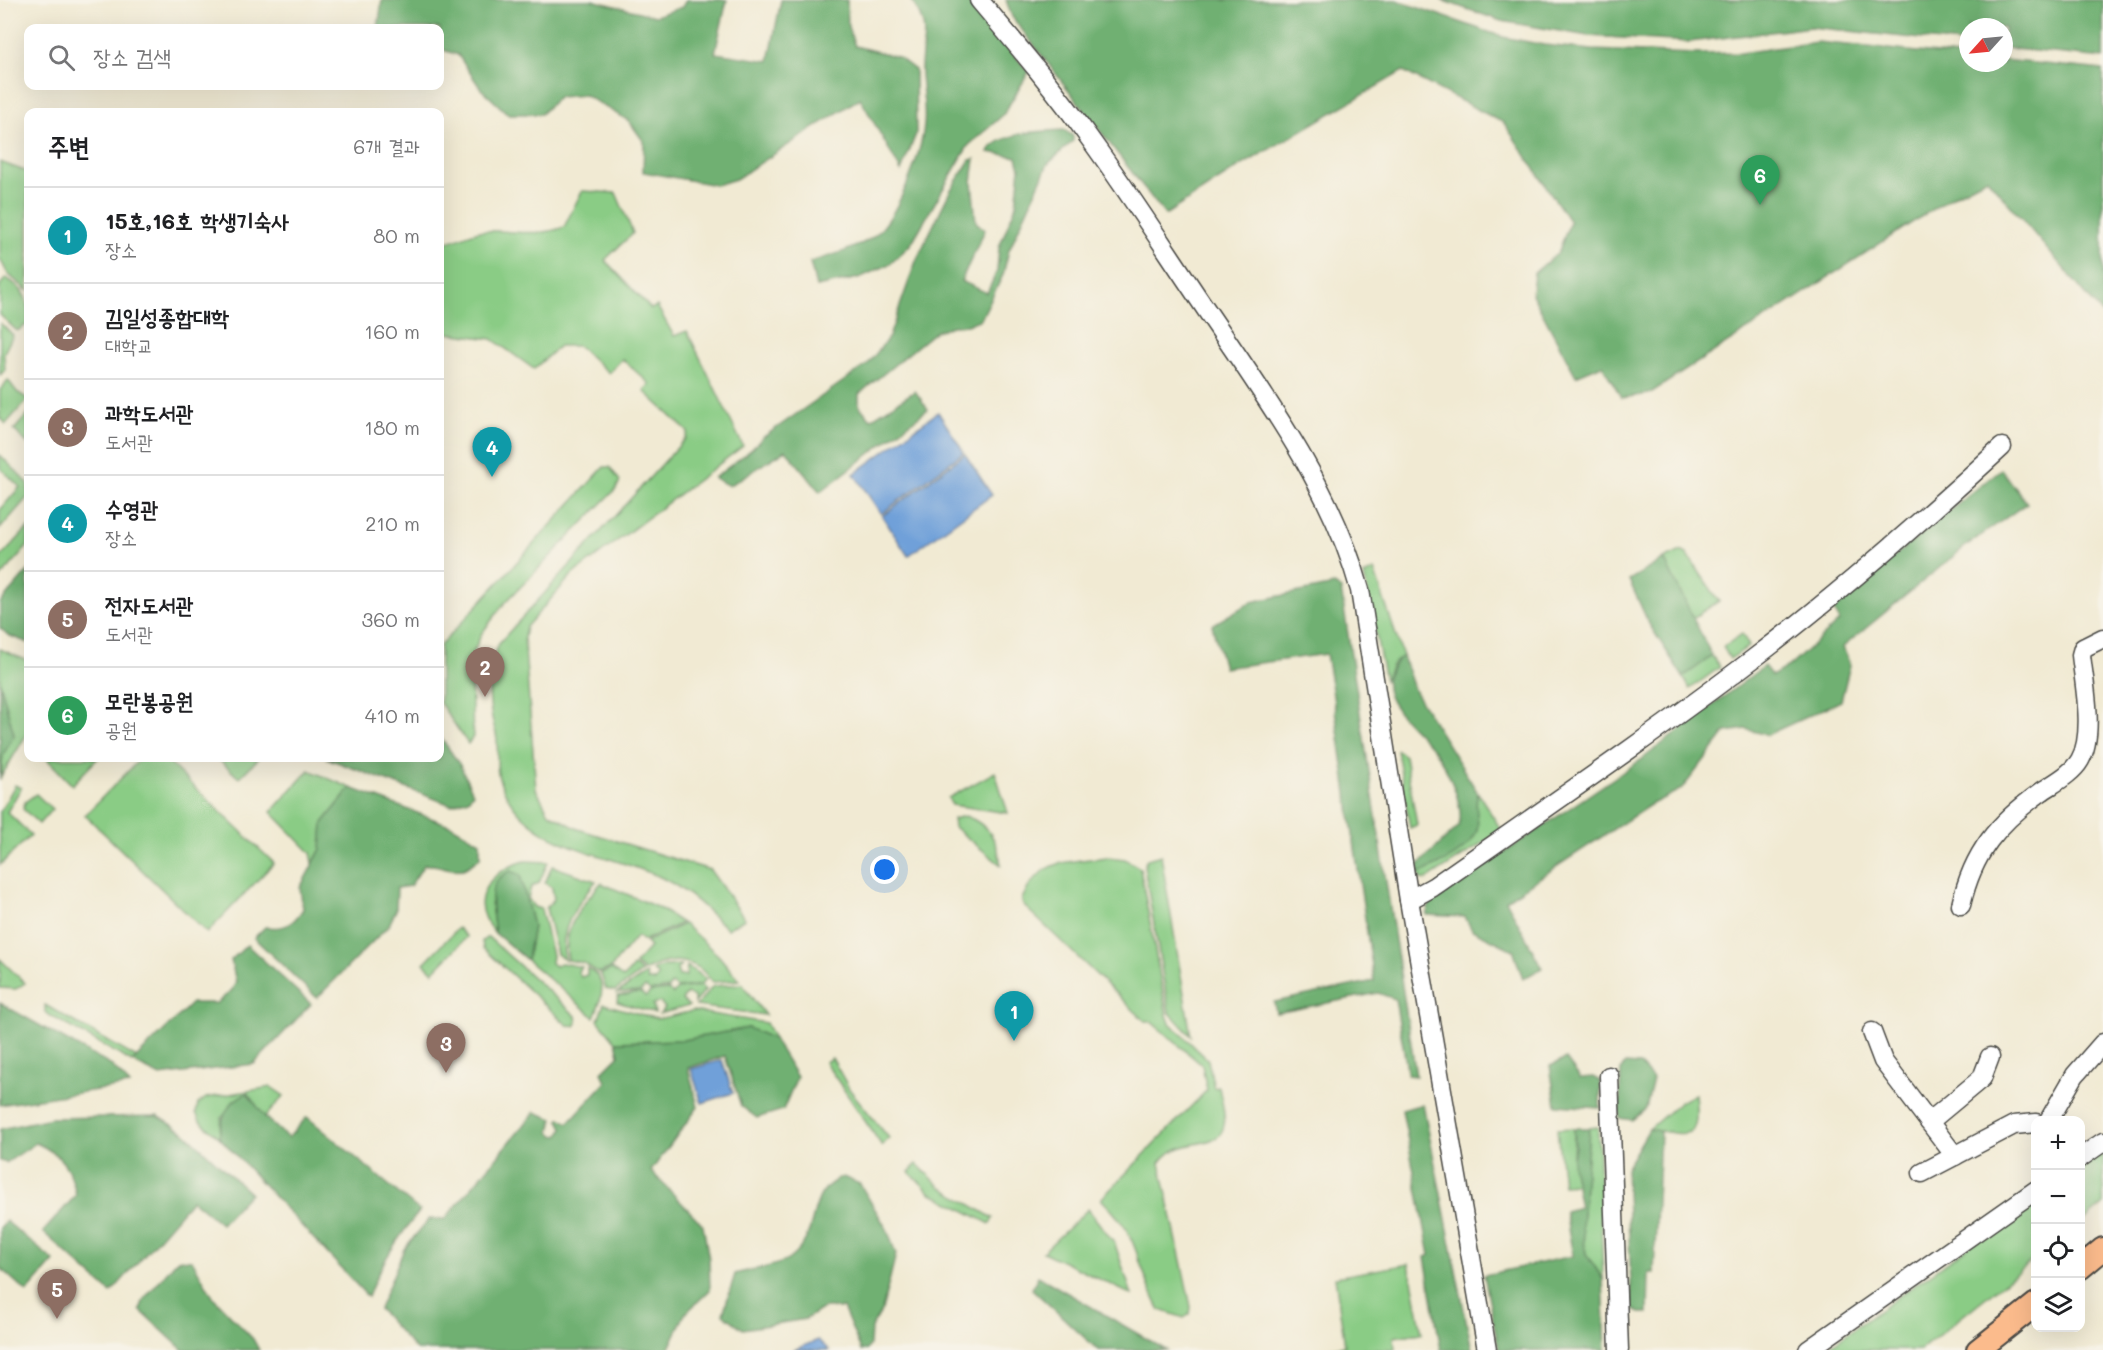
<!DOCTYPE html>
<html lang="ko">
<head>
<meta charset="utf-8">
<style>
	:root { --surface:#fff; --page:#f2f2f2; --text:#202124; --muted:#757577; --line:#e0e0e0; --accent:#111827 }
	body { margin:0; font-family:Mali,"Poor Story",sans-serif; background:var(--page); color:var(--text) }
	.controls { position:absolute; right:18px; bottom:18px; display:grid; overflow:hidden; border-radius:12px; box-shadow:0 6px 24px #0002 }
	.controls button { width:54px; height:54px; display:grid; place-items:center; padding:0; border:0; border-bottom:2px solid var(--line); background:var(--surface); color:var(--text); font:30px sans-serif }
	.compass { position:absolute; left:1959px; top:18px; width:54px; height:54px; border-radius:50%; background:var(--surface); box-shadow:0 6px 24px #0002; rotate:243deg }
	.you { position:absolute; left:885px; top:870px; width:21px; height:21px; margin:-15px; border:4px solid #fff; border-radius:50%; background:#1a73e8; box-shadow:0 0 0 9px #1a73e833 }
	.badge { display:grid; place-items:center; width:39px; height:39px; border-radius:50%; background:var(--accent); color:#fff; font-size:20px; font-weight:700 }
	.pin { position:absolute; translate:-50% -50px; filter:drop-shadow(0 2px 3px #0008) }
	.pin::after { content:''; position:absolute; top:32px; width:21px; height:18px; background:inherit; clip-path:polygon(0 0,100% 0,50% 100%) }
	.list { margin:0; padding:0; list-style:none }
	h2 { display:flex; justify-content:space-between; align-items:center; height:78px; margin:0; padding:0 24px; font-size:26px }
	h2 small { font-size:20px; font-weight:400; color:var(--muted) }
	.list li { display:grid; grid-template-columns:39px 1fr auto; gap:18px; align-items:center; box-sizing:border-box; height:96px; padding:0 24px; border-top:2px solid var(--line) }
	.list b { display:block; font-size:22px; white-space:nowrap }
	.list p { margin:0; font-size:20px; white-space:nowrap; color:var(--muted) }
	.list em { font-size:20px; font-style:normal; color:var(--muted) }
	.icon { flex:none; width:33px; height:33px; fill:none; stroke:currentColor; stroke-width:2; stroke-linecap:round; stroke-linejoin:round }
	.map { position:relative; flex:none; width:2103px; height:1350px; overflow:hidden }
	.search { position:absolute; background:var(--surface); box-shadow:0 6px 24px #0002; left:24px; top:24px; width:420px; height:66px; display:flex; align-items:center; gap:15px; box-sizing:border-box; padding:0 21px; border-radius:12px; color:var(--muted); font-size:22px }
	.panel { position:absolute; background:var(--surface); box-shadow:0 6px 24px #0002; left:24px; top:108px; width:420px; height:654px; border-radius:12px }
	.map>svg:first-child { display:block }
</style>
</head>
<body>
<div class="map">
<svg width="2103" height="1350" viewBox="0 0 2103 1350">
	<rect width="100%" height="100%" fill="#f7f3e8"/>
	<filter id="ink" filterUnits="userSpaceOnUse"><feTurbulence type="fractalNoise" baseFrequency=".0167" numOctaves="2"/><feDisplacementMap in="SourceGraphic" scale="12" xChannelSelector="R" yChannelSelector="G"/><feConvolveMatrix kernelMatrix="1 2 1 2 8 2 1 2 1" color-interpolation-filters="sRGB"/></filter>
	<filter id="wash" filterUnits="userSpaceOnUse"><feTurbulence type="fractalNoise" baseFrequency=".008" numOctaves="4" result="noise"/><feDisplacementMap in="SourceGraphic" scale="24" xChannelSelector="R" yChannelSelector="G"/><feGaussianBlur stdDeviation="1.35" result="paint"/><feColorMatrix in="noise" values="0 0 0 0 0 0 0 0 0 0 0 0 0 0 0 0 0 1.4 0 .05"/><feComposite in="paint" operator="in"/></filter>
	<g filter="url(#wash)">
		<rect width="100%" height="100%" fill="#f1ead3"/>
		<g fill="#8acc85" stroke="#5a7c58" stroke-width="1.5">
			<path d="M0 162 28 172V291L8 274 0 259Z"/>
			<path d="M582 191 616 193 633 233 605 260 651 309 657 306 674 336 687 331 743 446 572 575 526 627 524 637 536 789 549 813 578 829 710 870 745 919 727 929C708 911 689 892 666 880 611 852 528 851 501 784 493 767 501 747 495 730 488 706 485 669 499 643L686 438 688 432 644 391 650 384 622 359 609 373 578 346H559L534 369 492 339 440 332V243C454 243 466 233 480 231 508 229 536 238 564 227Z"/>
			<path d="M6 278C26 289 29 302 28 324L17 331 0 315V285Z"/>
			<path d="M0 323 13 335 4 353 5 370 0 375Z"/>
			<path d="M8 380 17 392 28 399 6 424 0 418V390Z"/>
			<path d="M28 414V444L14 430Z"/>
			<path d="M0 455 28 483V497L0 529V510L20 487 0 468Z"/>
			<path d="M604 467H610L620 481 616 489 503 605 482 633 474 651 471 676 473 737 468 744 440 703V646Z"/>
			<path d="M28 528V546L0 578V558Z"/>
			<path d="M1681 551 1687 554 1719 601 1693 618 1664 559Z"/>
			<path d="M1374 570 1403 656 1392 665 1385 680 1364 575Z"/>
			<path d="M1742 634 1749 646 1730 659 1723 647Z"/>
			<path d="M0 649 28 661V732L1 777 3 755 14 735 0 682Z"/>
			<path d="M1712 656 1720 667 1690 689 1683 677Z"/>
			<path d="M1397 750 1405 756 1417 825 1410 828Z"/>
			<path d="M46 758H98L72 785Z"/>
			<path d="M141 758H164L274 863 207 933 85 815Z"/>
			<path d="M217 758H259L239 778Z"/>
			<path d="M309 770 351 788 323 823 321 849 313 863 311 853 271 812Z"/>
			<path d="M995 772 1008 813 952 805 948 798Z"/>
			<path d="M15 785 21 788 7 812 31 835 0 865V812Z"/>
			<path d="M1478 793 1502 831 1426 880 1421 879 1418 874 1440 864 1476 812 1474 803Z"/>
			<path d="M36 794 52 809 39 824 23 809 25 802Z"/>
			<path d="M965 816C989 824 998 841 1001 865L954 827 953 819Z"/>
			<path d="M1161 855 1162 861 1191 1036 1169 1012 1144 866 1147 859Z"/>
			<path d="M1107 857 1125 859 1140 868 1167 1015 1170 1023 1208 1060 1214 1088 1219 1087C1221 1099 1226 1114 1224 1125 1220 1152 1178 1135 1160 1163L1191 1307 1190 1314 1184 1318 1160 1310C1147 1287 1141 1261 1130 1236 1123 1222 1112 1210 1101 1199L1207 1090 1202 1065 1150 1021H1145L1023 905 1022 899C1041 858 1066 863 1107 857Z"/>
			<path d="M525 861 548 862 539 883 531 887 528 898 534 907 541 909 552 955 551 963 555 966 561 963 582 967 578 971 581 977 587 975V968C609 978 602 999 594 1017L527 960 533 926 520 875 491 904 495 933C465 901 489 871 525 861Z"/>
			<path d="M552 866 596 881C577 905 558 927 565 960L557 954 546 908 554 899 552 888 545 883Z"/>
			<path d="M601 883 659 908 682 923 643 941 637 936 611 968 599 973 584 963 568 960C561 929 581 906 601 883Z"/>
			<path d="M684 924 719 956 739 980 713 982C708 978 705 972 699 968 681 956 662 961 644 971L635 964 650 947 645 942Z"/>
			<path d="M458 928 467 937 433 972 424 963Z"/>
			<path d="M488 937 576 1016 577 1023 575 1026 567 1025 483 948 482 941Z"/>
			<path d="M0 959 25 983 16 989 0 988Z"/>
			<path d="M681 965 677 969 679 976H686L687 966 706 979 701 985 677 988 672 984 668 988 650 991 645 987 640 992 617 993 646 974 648 981H655L658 976 653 970 665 966Z"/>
			<path d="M634 966 642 972 615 991 606 989 601 974 612 969 623 978Z"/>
			<path d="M742 984 765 1015 696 1006 713 986Z"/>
			<path d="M701 986 705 990 694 1003V997L687 994 682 1000 689 1006 660 1014 665 1008 660 1002 653 1005 655 1013 617 1002 618 996 641 993 646 997 650 992 668 990 673 994 677 989Z"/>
			<path d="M604 1004 658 1019 693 1011 766 1023 774 1039 748 1028 683 1040 616 1042 598 1020Z"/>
			<path d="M45 1005 137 1058 132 1062 49 1015 45 1011Z"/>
			<path d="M832 1058 850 1090 889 1138 882 1146 825 1062Z"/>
			<path d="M271 1087 284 1096 265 1117 247 1093 222 1117 219 1137 200 1121 196 1113 198 1104 206 1098Z"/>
			<path d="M1695 1094C1700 1141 1691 1136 1649 1129L1680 1102Z"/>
			<path d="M1598 1127 1603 1279 1586 1254 1582 1227 1589 1128Z"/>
			<path d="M1574 1128C1575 1147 1569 1167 1577 1184L1563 1185 1557 1129Z"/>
			<path d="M2103 1152V1205L2081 1223 2080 1167Z"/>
			<path d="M917 1164 941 1187 993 1218 990 1224 931 1193 909 1172Z"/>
			<path d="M2035 1199V1258L1920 1350H1824Z"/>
			<path d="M1088 1209 1115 1244 1132 1295 1043 1252Z"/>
			<path d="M1409 1264 1422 1333 1394 1337 1395 1350H1322L1345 1346 1335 1277Z"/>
		</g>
		<g fill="#6fb072" stroke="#4d6e4e" stroke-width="1.5">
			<path d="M382 0H592L655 16 682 7 686 0H727L715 53 769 61 781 0H847L848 27 855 46 898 57 915 70 916 134 901 171 860 98 736 179 716 185 643 172 644 142 629 121 585 95 558 97 541 114H508L481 89 458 55 440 49V28H378Z"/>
			<path d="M911 0H967L1029 72 1003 115 968 146 911 244 890 264 859 278 816 287 810 262C830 256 852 250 870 239 896 223 921 155 924 125 926 108 922 91 921 74 920 41 933 31 911 0Z"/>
			<path d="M1006 0H1396L1503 37 1544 45 1592 50 1696 54 1740 53 1817 42 1968 57V63H2004V60L2103 70V315L1987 178 1956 194 1649 394 1622 398 1602 365 1576 376 1532 294 1534 273 1558 253 1570 222 1504 123 1403 71 1239 167 1165 215 1012 17Z"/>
			<path d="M1441 0H2103V58L2004 48V27H1968V44L1811 27 1689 42 1588 36 1501 21Z"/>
			<path d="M1064 130 1073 136V141L1048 164 1009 250 1003 275 981 319 967 325 952 326 936 331 859 394V406L871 419 915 391 928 409 820 492 786 450 729 486 714 478 752 449 762 438 868 364 889 337 916 261 950 191 970 160 975 159 972 182 976 222 985 230 961 281 987 293 997 271 999 247 1016 205 1020 168 1017 157 988 152C1002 131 1042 131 1064 130Z"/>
			<path d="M2001 469 2027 503 1966 546 1843 647 1850 665 1841 701 1767 735 1746 729 1726 732 1682 789 1650 805 1506 900 1542 968 1523 979 1513 950 1472 930 1465 917 1426 915 1430 903 1642 759 1764 666 1772 676 1792 664 1839 621 1832 607Z"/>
			<path d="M1664 559 1712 656 1683 677 1649 624 1629 580Z"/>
			<path d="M28 571V643L8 635 0 628V603Z"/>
			<path d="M1334 585 1341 589 1416 1076 1408 1075 1395 999 1378 993 1276 1013 1274 1002 1374 981 1332 689 1326 654 1224 668 1212 625 1251 602Z"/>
			<path d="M1403 656 1415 692 1478 793C1473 806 1480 817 1477 830 1470 853 1438 865 1418 874L1419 864 1459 826C1465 806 1448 770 1436 753 1415 724 1359 692 1403 656Z"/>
			<path d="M0 682 14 735 3 755 0 780Z"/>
			<path d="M442 739 460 765 473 793 468 799 451 805 326 758H440V741Z"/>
			<path d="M351 788 452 826 480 842V858C475 861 469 867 463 869 450 872 438 863 424 865L410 886 397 888 396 910 389 925 317 998 254 938 265 927C284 929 292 926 303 909L300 888 321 849 323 823Z"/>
			<path d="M511 871 520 875 533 926 527 960 495 933C492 909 484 881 511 871Z"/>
			<path d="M247 945 311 1004 254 1064 160 1076 132 1062 192 1003H217L232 990 236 982 231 960Z"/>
			<path d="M0 1003 112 1066 130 1085 0 1105Z"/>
			<path d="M748 1028 774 1039 797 1077 783 1110 757 1118 741 1106 725 1056 688 1068 698 1107 651 1171 703 1225 709 1259 710 1290 685 1314 668 1350H416L379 1309 404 1249 429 1219H445L535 1112 553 1119 550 1131 553 1135 559 1136 563 1128 559 1120 561 1118 568 1123 606 1082 602 1072 619 1055 616 1042 683 1040Z"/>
			<path d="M1566 1059 1580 1078 1594 1077 1601 1081 1600 1108 1556 1105 1550 1066Z"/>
			<path d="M1625 1064 1640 1065 1653 1079 1646 1109 1632 1120 1619 1118 1621 1069Z"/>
			<path d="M247 1093 265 1117 288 1138 307 1117 420 1211C397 1238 380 1264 368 1297L219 1137C222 1117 227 1101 247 1093Z"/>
			<path d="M1423 1104 1472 1350H1441L1425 1257 1430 1255 1402 1110Z"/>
			<path d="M158 1116 184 1132 250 1193 221 1224 192 1200 111 1293 43 1232 76 1195C71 1168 61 1154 36 1143L6 1163 0 1161V1129L51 1118Z"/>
			<path d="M1574 1128H1589L1582 1227 1586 1254 1603 1279 1606 1350H1499L1484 1275 1573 1256 1565 1211 1580 1207 1572 1165 1575 1147Z"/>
			<path d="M1649 1129 1660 1131 1654 1273H1649L1648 1313H1639L1632 1308 1626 1168Z"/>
			<path d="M843 1177 860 1184 887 1229 896 1254 882 1310 871 1328 870 1345 867 1350H861L843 1308H823L806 1319 743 1329 723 1314 735 1274C749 1270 779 1266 789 1259 824 1233 802 1193 843 1177Z"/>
			<path d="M6 1221 54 1261 27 1292 0 1268V1228Z"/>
			<path d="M178 1259 192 1260 213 1297 253 1339 259 1350H183L140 1310 144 1299Z"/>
			<path d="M1038 1276 1166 1350H1098L1032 1289Z"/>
		</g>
		<g fill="#6fa0d9" stroke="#4d6682" stroke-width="1.5">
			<path d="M938 412 964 452 881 514 854 474Z"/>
			<path d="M965 454 992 495 908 556 882 516Z"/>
			<path d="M722 1060 733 1093 702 1103 691 1069Z"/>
			<path d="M818 1340 829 1350H793Z"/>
		</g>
	</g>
	<g filter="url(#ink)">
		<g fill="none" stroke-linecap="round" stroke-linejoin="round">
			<defs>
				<g id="minor">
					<path d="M979 0C1017 45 1056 91 1090 139 1130 194 1167 252 1205 308 1265 397 1331 485 1360 590L1409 900 1487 1350"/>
					<path d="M1409 900 1433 887C1540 812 1649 738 1753 659 1840 593 1922 521 2002 447"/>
					<path d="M1961 905C1973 852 1998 823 2041 792 2054 783 2072 774 2080 760 2095 734 2084 683 2081 655L2083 648 2103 638"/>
					<path d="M1872 1032 1883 1061 1955 1156"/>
					<path d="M1609 1076 1619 1350"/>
					<path d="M2049 1120 2075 1075 2103 1043"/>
					<path d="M1929 1122 1982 1078 1990 1057"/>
					<path d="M2080 1158 2103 1142"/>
					<path d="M1922 1173 2014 1125 2036 1123"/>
					<path d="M1808 1350 2036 1190"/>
				</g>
				<g id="major">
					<path d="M2080 1268 2103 1249"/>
					<path d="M1978 1350 2036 1304"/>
				</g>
			</defs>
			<use href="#minor" stroke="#494844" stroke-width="21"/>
			<use href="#major" stroke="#494844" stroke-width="26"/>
			<use href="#minor" stroke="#fff" stroke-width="18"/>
			<use href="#major" stroke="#fbbb8c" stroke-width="22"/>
		</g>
	</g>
</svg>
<div class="controls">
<button>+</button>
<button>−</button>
<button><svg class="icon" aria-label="locate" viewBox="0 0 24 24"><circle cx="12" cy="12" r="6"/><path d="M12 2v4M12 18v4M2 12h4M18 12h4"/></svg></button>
<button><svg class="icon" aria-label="layers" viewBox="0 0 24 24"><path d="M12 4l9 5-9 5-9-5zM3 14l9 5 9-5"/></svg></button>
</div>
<svg class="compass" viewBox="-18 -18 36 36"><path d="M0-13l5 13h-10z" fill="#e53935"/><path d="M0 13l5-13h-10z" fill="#757577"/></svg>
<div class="you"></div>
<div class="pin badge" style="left:1014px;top:1041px;background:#0f9aa8">1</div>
<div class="pin badge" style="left:485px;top:697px;background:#8d6e63">2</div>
<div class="pin badge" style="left:446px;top:1073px;background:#8d6e63">3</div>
<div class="pin badge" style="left:492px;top:477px;background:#0f9aa8">4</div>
<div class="pin badge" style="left:57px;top:1319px;background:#8d6e63">5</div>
<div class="pin badge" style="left:1760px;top:205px;background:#2e9e5b">6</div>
<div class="search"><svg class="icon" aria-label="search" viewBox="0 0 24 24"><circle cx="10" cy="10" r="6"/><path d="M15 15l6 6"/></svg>장소 검색</div>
<section class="panel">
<h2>주변<small>6개 결과</small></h2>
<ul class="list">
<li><span class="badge" style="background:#0f9aa8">1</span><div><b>15호,16호 학생기숙사</b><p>장소</p></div><em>80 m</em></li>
<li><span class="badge" style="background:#8d6e63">2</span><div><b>김일성종합대학</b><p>대학교</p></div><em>160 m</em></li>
<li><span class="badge" style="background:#8d6e63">3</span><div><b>과학도서관</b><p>도서관</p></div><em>180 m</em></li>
<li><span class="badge" style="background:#0f9aa8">4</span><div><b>수영관</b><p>장소</p></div><em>210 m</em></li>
<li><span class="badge" style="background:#8d6e63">5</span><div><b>전자도서관</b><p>도서관</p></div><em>360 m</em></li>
<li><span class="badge" style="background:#2e9e5b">6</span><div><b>모란봉공원</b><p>공원</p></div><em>410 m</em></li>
</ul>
</section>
</div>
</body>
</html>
